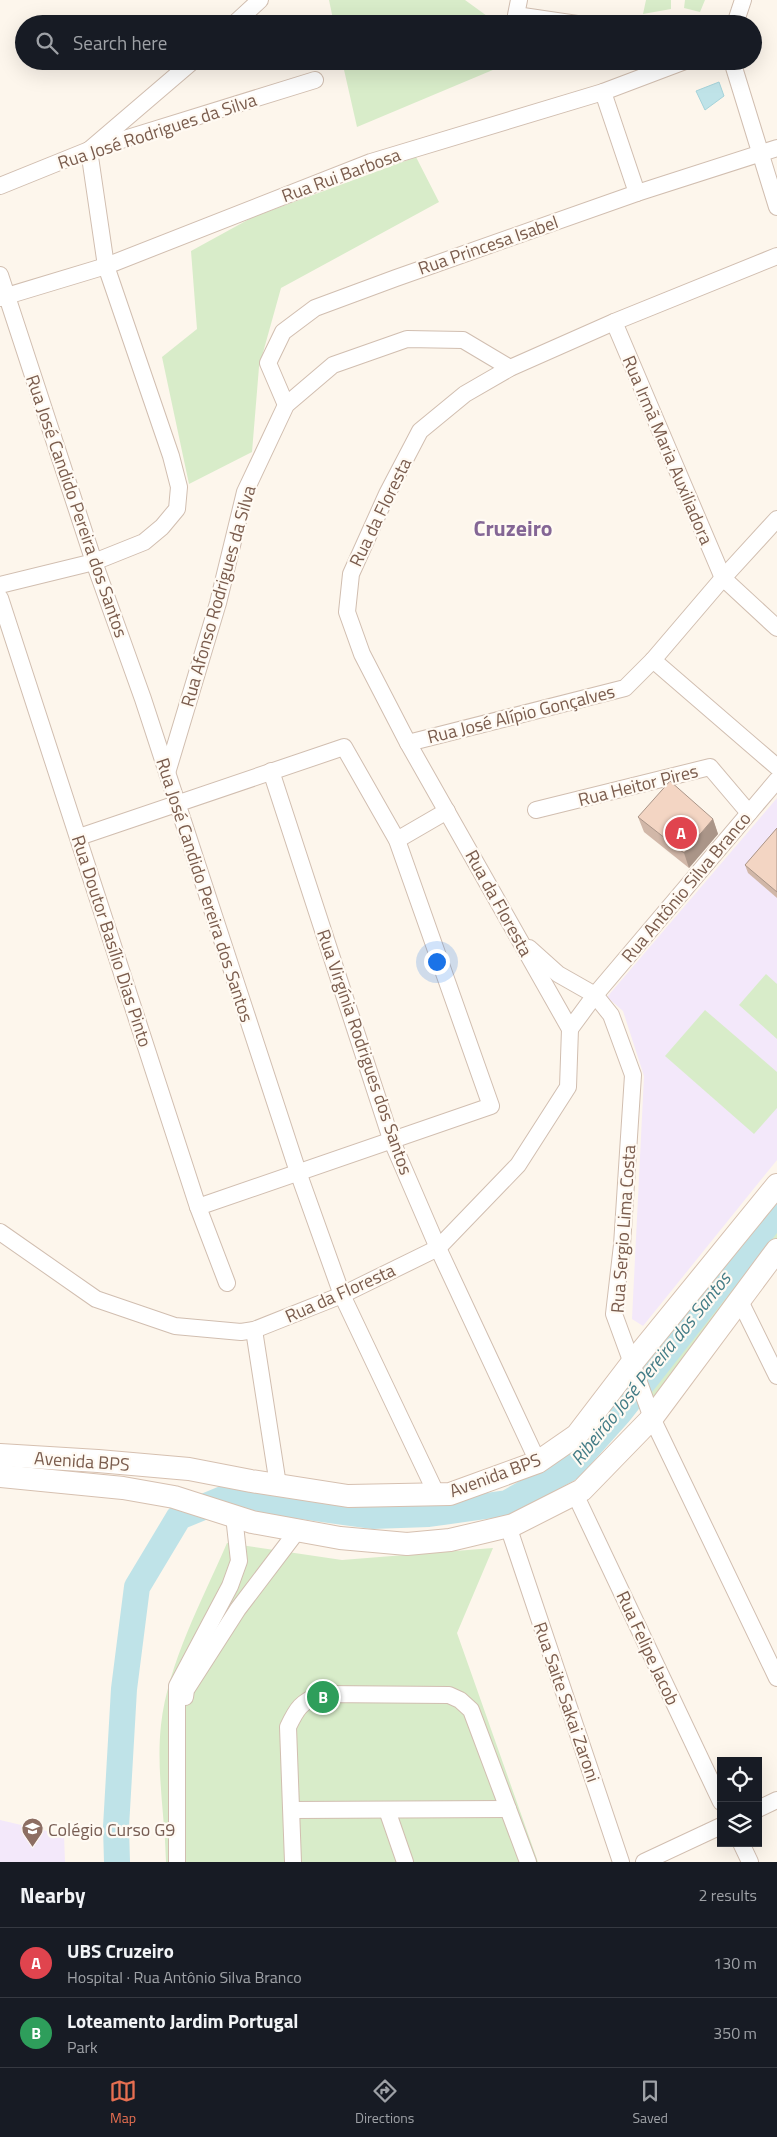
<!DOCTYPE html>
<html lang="en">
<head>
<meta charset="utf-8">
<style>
	:root { --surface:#171b24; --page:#20242c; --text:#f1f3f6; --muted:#9ea1a6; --line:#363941; --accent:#e76f51 }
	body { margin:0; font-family:"Titillium Web",sans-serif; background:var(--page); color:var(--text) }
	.controls { position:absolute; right:15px; bottom:15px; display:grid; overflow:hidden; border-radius:0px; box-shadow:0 5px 20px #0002 }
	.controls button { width:45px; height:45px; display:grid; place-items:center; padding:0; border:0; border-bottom:1px solid var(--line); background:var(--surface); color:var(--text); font:25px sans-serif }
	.you { position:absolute; left:436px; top:961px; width:18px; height:18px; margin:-12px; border:4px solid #fff; border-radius:50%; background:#1a73e8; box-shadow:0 0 0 8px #1a73e833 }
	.badge { display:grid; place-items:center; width:32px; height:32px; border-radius:50%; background:var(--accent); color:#fff; font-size:16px; font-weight:700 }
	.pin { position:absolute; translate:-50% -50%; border:2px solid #fff; box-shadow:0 1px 5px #0006 }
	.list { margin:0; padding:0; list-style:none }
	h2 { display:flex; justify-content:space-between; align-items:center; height:65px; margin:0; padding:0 20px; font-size:21px }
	h2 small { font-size:16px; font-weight:400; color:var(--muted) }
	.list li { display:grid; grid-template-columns:32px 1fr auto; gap:15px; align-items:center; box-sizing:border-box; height:70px; padding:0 20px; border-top:1px solid var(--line) }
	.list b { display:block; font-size:19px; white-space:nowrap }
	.list p { margin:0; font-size:16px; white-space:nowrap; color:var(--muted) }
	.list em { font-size:16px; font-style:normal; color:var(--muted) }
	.icon { flex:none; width:28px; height:28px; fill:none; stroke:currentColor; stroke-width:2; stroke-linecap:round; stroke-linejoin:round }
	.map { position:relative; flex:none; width:777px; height:1862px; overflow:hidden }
	.search { position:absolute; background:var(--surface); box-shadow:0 5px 20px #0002; left:15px; right:15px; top:15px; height:55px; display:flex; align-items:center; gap:12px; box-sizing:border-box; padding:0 18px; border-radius:28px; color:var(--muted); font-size:19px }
	.sheet { height:205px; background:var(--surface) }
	nav { display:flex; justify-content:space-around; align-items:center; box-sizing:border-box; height:70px; border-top:1px solid var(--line); background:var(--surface); font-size:14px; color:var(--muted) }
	nav a { display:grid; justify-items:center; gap:2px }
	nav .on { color:var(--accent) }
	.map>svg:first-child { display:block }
</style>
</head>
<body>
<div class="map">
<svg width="777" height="1862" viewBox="0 0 777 1862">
	<rect width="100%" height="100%" fill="#fdf6ec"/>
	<g fill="#f3e8fa">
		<path d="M777 798V1160L643 1326 632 1319 644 1076 623 1011 607 997Z"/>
		<path d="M0 1820 64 1835 65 1862H0Z"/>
	</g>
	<g fill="#d8ecc9">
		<path d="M329 0H465L498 24H334Z"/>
		<path d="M646 0H671V9L643 14Z"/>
		<path d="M685 0H705L700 12 684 8Z"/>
		<path d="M342 61H514L357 127Z"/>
		<path d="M416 157 439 202 281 288 259 367 252 452 189 484 162 357 197 329 191 251 253 217Z"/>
		<path d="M766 974 777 984V1039L739 1005Z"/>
		<path d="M705 1010 777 1072V1108L754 1134 665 1056Z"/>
		<path d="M777 1195V1246L655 1403 641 1361Z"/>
		<path d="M227 1543 342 1560 493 1548 457 1633 538 1862H166C165 1817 156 1770 161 1725 168 1663 202 1601 227 1543Z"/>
	</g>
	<path fill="#bfe3e8" stroke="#a5d3da" d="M719 82 724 96 705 110 696 91Z"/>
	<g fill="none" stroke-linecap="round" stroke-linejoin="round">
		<path stroke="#bfe3e8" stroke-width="26" d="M117 1862 116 1827 124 1689 137 1587 179 1517 230 1496 372 1516 429 1514 507 1503 570 1468 620 1412 777 1212"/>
		<defs>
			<g id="minor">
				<path d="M519 0 516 15 577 24"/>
				<path d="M234 24 260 0"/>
				<path d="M735 24 743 0"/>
				<path d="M732 61 777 207"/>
				<path d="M603 92 637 193"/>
				<path d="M0 186 89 150 315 80"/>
				<path d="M0 275 94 562 143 699 298 1172 342 1295 437 1495"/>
				<path d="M0 298 106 266 371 162 603 92 685 61"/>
				<path d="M614 322 723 578 777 628"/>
				<path d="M286 405 268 363 283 332 315 308 396 278 637 193 777 148"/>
				<path d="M0 585 94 562 144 542 162 527 177 509 179 487 171 456 106 266 89 150 193 61"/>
				<path d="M0 598 198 1207 227 1283"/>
				<path d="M653 660 777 767"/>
				<path d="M408 743 625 688 653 660 723 578 777 519"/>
				<path d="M271 771 391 1139 438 1248 538 1462"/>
				<path d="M167 773 218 603 245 492 286 405 333 365 407 339 463 340 510 368"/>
				<path d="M536 810 710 767 749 813"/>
				<path d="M79 837 344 747 397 840 491 1106 198 1207"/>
				<path d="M397 840 447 811"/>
				<path d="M529 948 558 974 595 995 611 1015 633 1075 622 1245 614 1314 652 1418 777 1678"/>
				<path d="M570 1029 595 995 777 780"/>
				<path d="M0 1232 96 1299 175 1326 241 1332 254 1330 342 1295 438 1248 518 1165 568 1087 570 1029 408 743 362 654 347 612 351 574 387 494 420 431 465 394 510 368 614 322 777 256"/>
				<path d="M739 1299 777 1376"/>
				<path d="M254 1330 278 1485"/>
				<path d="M575 1494 721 1802"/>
				<path d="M508 1526 621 1862"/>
				<path d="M185 1697 186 1690 238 1609 298 1530"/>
				<path d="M758 1809 777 1800"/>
				<path d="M292 1810 508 1809"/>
				<path d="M387 1810 405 1862"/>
				<path d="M741 1843 750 1862"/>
				<path d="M177 1862V1686L230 1586 239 1561 234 1516"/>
				<path d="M293 1862 288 1727C297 1708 301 1702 321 1694L449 1695 460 1700 471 1710 528 1862"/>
				<path d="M644 1862 721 1826"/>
			</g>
			<g id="secondary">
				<path d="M0 1455 98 1461 189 1469 251 1481 348 1496 450 1494 538 1462 577 1435 632 1363 777 1185"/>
				<path d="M0 1476 123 1488 174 1497 252 1522 340 1538 407 1544 450 1540 513 1525 582 1490 652 1418 777 1250"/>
			</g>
		</defs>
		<use href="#minor" stroke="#d1beb0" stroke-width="18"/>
		<use href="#secondary" stroke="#d6c0b0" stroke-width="24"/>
		<use href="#minor" stroke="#fff" stroke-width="16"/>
		<use href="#secondary" stroke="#fff" stroke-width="22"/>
	</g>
	<g fill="#d1b7a8">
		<path d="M638 817 713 819 718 834 689 868 644 832Z"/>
		<path d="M777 828V898L748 873 745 865Z"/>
	</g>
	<path fill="#aa9588" d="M713 819 718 834 689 868 684 853Z"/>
	<g fill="#f3d5c3" stroke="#aa9588">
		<path d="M670 781 713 819 684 853 638 817Z"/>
		<path d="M777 828V892L745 865Z"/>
	</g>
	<defs>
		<symbol id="school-pin" viewBox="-11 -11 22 30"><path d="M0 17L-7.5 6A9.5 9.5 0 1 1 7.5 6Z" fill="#8d6e63" stroke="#fffaf3"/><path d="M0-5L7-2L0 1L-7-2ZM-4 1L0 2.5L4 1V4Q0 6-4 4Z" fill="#fff"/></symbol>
	</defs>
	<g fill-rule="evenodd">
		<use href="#school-pin" x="20" y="1816" width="25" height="34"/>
	</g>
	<g text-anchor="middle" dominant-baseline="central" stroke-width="4.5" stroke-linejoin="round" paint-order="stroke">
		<g font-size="18" fill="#7a5c4d" stroke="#fffaf3">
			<text transform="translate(157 131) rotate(-18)">Rua José Rodrigues da Silva</text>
			<text transform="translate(341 175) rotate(-20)">Rua Rui Barbosa</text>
			<text transform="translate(488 245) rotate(-19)">Rua Princesa Isabel</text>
			<text transform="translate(668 450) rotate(67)">Rua Irmã Maria Auxiliadora</text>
			<text transform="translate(77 506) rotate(71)">Rua José Candido Pereira dos Santos</text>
			<text transform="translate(380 512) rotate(-64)">Rua da Floresta</text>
			<text transform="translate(218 596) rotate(-74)">Rua Afonso Rodrigues da Silva</text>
			<text transform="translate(521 714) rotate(-14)">Rua José Alípio Gonçalves</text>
			<text transform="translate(638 785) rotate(-14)">Rua Heitor Pires</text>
			<text transform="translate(686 887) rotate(-50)">Rua Antônio Silva Branco</text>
			<text transform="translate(205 890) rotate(72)">Rua José Candido Pereira dos Santos</text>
			<text transform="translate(499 903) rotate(61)">Rua da Floresta</text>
			<text transform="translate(112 941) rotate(72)">Rua Doutor Basílio Dias Pinto</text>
			<text transform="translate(365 1052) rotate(71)">Rua Virgínia Rodrigues dos Santos</text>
			<text transform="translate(623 1229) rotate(-86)">Rua Sergio Lima Costa</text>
			<text transform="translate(340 1293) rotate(-24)">Rua da Floresta</text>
			<text transform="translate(82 1461) rotate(4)">Avenida BPS</text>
			<text transform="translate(495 1475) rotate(-20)">Avenida BPS</text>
			<text transform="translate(648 1648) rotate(65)">Rua Felipe Jacob</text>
			<text transform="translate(567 1702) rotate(71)">Rua Saite Sakai Zaroni</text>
		</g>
		<g font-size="18" fill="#785e54" stroke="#fffaf3" text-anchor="start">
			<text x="48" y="1829">Colégio Curso G9</text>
		</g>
		<g font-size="19" font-style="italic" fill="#437c86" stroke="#fffaf3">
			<text transform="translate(650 1368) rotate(-51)">Ribeirão José Pereira dos Santos</text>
		</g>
		<g font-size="22" font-weight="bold" fill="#846695" stroke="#fffaf3">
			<text x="513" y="528">Cruzeiro</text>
		</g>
	</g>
</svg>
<div class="controls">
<button><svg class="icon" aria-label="locate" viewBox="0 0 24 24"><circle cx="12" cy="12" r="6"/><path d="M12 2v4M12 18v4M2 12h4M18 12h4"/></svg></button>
<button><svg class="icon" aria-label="layers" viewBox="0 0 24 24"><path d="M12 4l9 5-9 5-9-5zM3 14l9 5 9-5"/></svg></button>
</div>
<div class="you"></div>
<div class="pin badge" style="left:681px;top:833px;background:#e0444e">A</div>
<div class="pin badge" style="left:323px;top:1697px;background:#2e9e5b">B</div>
<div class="search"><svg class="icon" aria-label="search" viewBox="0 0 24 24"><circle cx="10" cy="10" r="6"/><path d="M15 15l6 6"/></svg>Search here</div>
</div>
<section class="sheet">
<h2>Nearby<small>2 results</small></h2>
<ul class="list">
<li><span class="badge" style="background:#e0444e">A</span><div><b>UBS Cruzeiro</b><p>Hospital · Rua Antônio Silva Branco</p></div><em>130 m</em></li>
<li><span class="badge" style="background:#2e9e5b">B</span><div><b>Loteamento Jardim Portugal</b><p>Park</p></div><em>350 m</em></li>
</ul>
</section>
<nav>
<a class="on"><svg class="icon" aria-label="map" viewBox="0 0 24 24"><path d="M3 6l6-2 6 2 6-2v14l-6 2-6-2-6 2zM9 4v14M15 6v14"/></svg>Map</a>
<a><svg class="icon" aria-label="directions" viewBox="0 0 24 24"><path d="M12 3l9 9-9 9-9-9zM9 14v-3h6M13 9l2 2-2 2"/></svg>Directions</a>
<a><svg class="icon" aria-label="saved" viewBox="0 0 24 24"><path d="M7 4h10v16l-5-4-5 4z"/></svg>Saved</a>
</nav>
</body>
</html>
